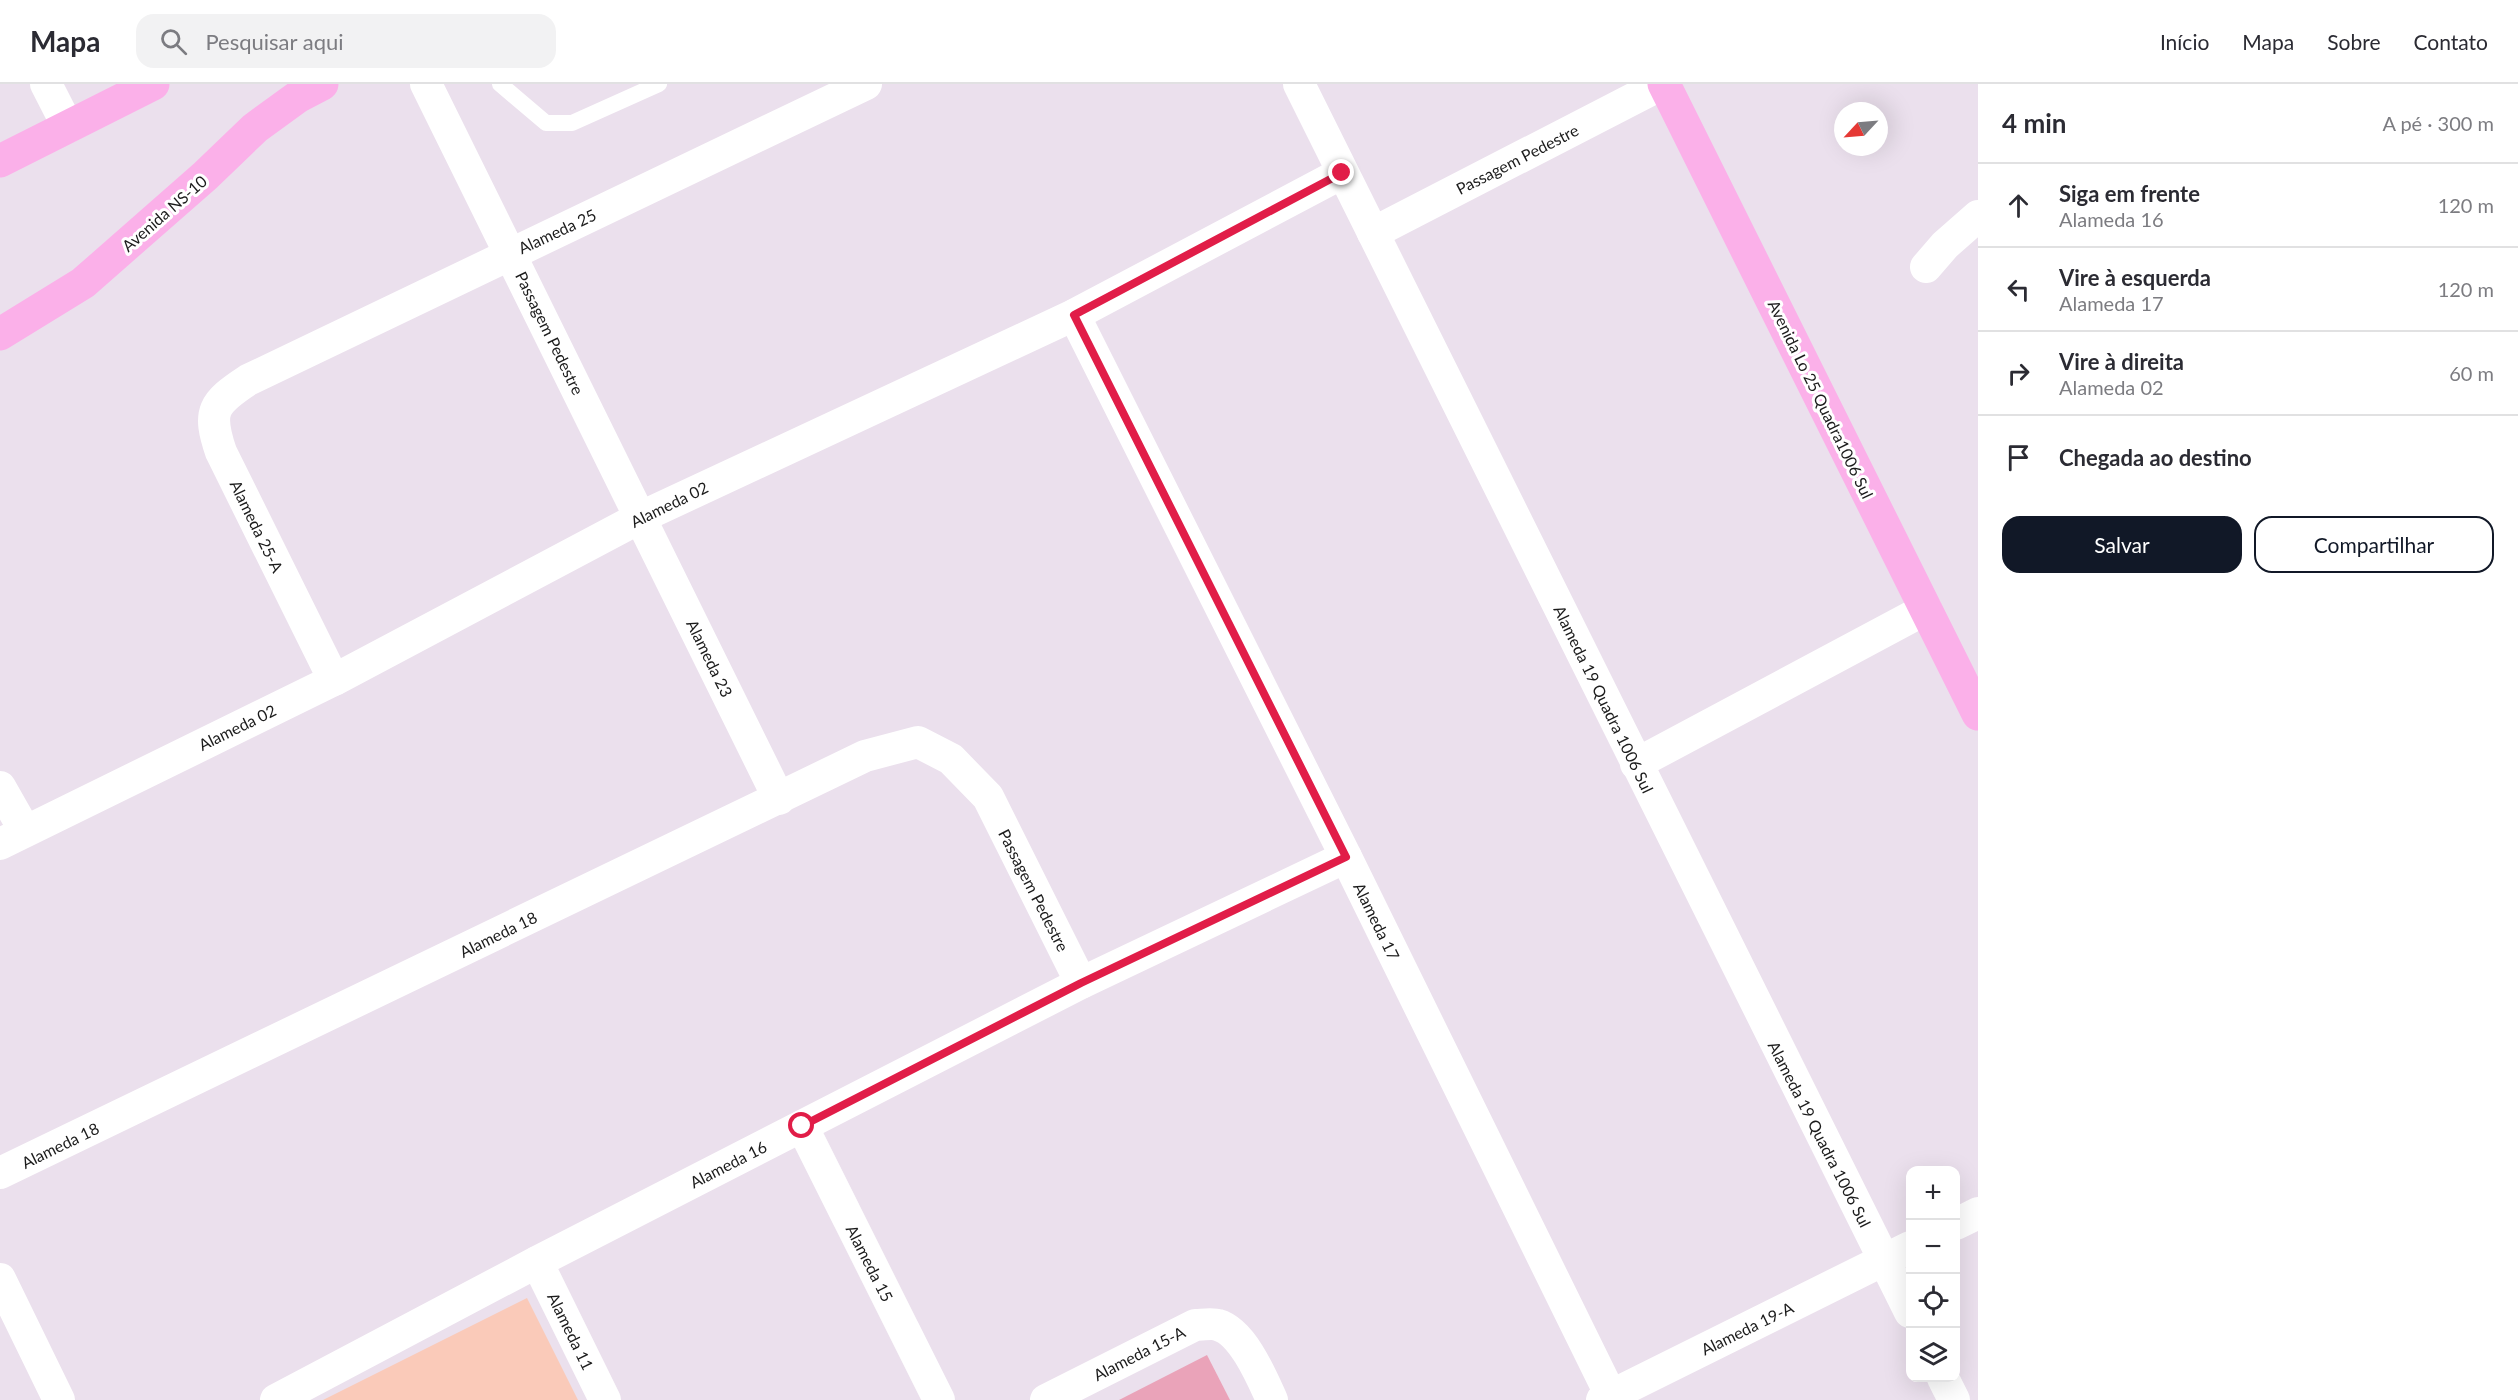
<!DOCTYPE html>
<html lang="pt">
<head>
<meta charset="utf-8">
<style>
	:root { --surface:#fff; --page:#f2f2f3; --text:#2b2b33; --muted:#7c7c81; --line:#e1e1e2; --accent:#111827 }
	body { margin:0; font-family:Lato,sans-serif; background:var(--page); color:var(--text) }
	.controls { position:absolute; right:18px; bottom:18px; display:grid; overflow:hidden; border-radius:12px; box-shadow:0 6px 24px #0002 }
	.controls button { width:54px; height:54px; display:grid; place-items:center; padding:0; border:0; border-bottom:2px solid var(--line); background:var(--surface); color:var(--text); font:30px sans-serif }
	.compass { position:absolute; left:1834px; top:18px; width:54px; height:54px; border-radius:50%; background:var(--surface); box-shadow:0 6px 24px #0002; rotate:244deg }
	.stop { position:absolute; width:18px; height:18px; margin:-14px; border:4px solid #e11d48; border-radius:50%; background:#fff }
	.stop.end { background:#e11d48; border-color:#fff; box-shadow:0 2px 6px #0008 }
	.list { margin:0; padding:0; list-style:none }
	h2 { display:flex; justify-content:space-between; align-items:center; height:78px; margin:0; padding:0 24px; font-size:26px }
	h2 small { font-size:20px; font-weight:400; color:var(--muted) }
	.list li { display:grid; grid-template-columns:39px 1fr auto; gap:18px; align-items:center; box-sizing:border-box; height:84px; padding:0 24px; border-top:2px solid var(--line) }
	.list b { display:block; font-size:22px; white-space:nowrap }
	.list p { margin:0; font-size:20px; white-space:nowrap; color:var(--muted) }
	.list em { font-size:20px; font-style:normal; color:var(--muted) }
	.actions { display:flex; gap:12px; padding:18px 24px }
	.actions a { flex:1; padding:14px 0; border:2px solid var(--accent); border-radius:18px; text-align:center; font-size:21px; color:var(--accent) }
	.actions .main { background:var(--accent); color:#fff }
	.icon { flex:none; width:33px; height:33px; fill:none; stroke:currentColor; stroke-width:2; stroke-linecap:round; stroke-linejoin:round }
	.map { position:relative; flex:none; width:1978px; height:1316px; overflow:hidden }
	header { display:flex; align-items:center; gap:36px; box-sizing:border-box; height:84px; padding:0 30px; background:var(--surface); border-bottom:2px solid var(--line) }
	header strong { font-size:28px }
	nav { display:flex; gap:33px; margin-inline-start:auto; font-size:21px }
	.search { width:420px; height:54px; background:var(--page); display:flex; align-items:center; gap:15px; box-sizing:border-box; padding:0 21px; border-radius:18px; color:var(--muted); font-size:22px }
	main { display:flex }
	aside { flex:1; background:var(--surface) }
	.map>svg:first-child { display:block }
</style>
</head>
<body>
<header>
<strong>Mapa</strong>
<div class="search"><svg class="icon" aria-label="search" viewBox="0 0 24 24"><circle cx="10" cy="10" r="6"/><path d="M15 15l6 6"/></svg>Pesquisar aqui</div>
<nav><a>Início</a><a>Mapa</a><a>Sobre</a><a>Contato</a></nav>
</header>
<main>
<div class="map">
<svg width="1978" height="1316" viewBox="0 0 1978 1316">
	<rect width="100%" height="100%" fill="#ebe0ed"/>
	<path fill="#eaa3b9" d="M1207 1271 1230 1316H1119Z"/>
	<path fill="#facab9" d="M527 1214 578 1316H323Z"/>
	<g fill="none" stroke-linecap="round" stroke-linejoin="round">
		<path stroke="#fff" stroke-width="16" d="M500 0 546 39H572L659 0"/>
		<g stroke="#fff" stroke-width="32">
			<path d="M46 0 68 43"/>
			<path d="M426 0 779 715"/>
			<path d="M1299 0 1910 1228"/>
			<path d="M1373 149 1662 0"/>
			<path d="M1926 183 1945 161 1978 132"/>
			<path d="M1074 231 1346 773 1613 1316"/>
			<path d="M334 596 221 368C207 327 213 319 248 296L866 0"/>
			<path d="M1636 680 1926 525"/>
			<path d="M0 703 25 747"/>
			<path d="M0 760 334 596 641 433 1074 231 1342 89"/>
			<path d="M802 1042 939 1316"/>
			<path d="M0 1089 865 672 918 658 951 675 988 713 1081 899"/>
			<path d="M1956 1140 1978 1129"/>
			<path d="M537 1178 605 1316"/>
			<path d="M0 1195 59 1316"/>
			<path d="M1943 1294 1954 1316"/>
			<path d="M276 1316 537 1178 1081 899 1346 773"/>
			<path d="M1046 1316 1195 1241C1201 1241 1212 1239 1218 1241 1243 1248 1262 1294 1272 1316"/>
			<path d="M1602 1316 1910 1163"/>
		</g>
		<g stroke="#fbb0e9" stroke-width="33">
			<path d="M1664 0 1978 630"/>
			<path d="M0 77 153 0"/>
			<path d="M0 250 83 199 205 92 255 44 299 12 322 0"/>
		</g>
	</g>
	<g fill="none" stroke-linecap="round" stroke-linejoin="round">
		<path stroke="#e11d48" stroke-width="8" d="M802 1042 1081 899 1346 773 1074 231 1342 89"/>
	</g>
	<g text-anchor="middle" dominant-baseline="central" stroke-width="6" stroke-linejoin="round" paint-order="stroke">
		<g font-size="16" fill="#1b1b1b" stroke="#fff">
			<text transform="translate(1517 75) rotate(-27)">Passagem Pedestre</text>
			<text transform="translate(164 129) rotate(-41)">Avenida NS-10</text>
			<text transform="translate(557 147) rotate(-25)">Alameda 25</text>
			<text transform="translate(550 249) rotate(64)">Passagem Pedestre</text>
			<text transform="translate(1821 315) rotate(64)">Avenida Lo 25 Quadra1006 Sul</text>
			<text transform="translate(669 420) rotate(-26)">Alameda 02</text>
			<text transform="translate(257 442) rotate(64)">Alameda 25-A</text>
			<text transform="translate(710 574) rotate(64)">Alameda 23</text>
			<text transform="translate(1604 615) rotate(64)">Alameda 19 Quadra 1006 Sul</text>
			<text transform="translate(237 643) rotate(-26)">Alameda 02</text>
			<text transform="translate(1034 806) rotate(63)">Passagem Pedestre</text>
			<text transform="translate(1377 837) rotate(64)">Alameda 17</text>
			<text transform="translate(498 850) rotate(-26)">Alameda 18</text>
			<text transform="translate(1820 1050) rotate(63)">Alameda 19 Quadra 1006 Sul</text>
			<text transform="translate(60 1061) rotate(-26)">Alameda 18</text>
			<text transform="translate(728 1080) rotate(-27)">Alameda 16</text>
			<text transform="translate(870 1179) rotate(63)">Alameda 15</text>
			<text transform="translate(1747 1244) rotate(-26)">Alameda 19-A</text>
			<text transform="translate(571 1247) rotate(64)">Alameda 11</text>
			<text transform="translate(1139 1269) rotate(-27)">Alameda 15-A</text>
		</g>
	</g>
</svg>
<div class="controls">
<button>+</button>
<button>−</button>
<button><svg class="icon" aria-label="locate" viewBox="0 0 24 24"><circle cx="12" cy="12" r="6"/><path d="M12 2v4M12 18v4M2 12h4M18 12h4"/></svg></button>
<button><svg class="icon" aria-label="layers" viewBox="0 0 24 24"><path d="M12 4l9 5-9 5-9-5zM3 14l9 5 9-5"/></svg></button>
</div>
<svg class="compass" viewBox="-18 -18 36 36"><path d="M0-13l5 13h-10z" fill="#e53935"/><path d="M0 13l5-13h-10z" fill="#7c7c81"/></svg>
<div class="stop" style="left:802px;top:1042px"></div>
<div class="stop end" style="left:1342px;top:89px"></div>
</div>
<aside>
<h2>4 min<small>A pé · 300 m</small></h2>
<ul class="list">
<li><svg class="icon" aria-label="ahead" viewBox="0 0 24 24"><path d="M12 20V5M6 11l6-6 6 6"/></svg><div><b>Siga em frente</b><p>Alameda 16</p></div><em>120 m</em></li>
<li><svg class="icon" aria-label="left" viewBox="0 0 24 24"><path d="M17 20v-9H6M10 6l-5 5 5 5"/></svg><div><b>Vire à esquerda</b><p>Alameda 17</p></div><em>120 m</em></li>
<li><svg class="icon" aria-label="right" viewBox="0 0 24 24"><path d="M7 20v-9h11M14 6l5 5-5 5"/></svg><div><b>Vire à direita</b><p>Alameda 02</p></div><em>60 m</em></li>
<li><svg class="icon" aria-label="arrive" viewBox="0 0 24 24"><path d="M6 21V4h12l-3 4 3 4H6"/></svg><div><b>Chegada ao destino</b></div></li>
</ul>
<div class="actions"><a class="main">Salvar</a><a>Compartilhar</a></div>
</aside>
</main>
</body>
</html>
